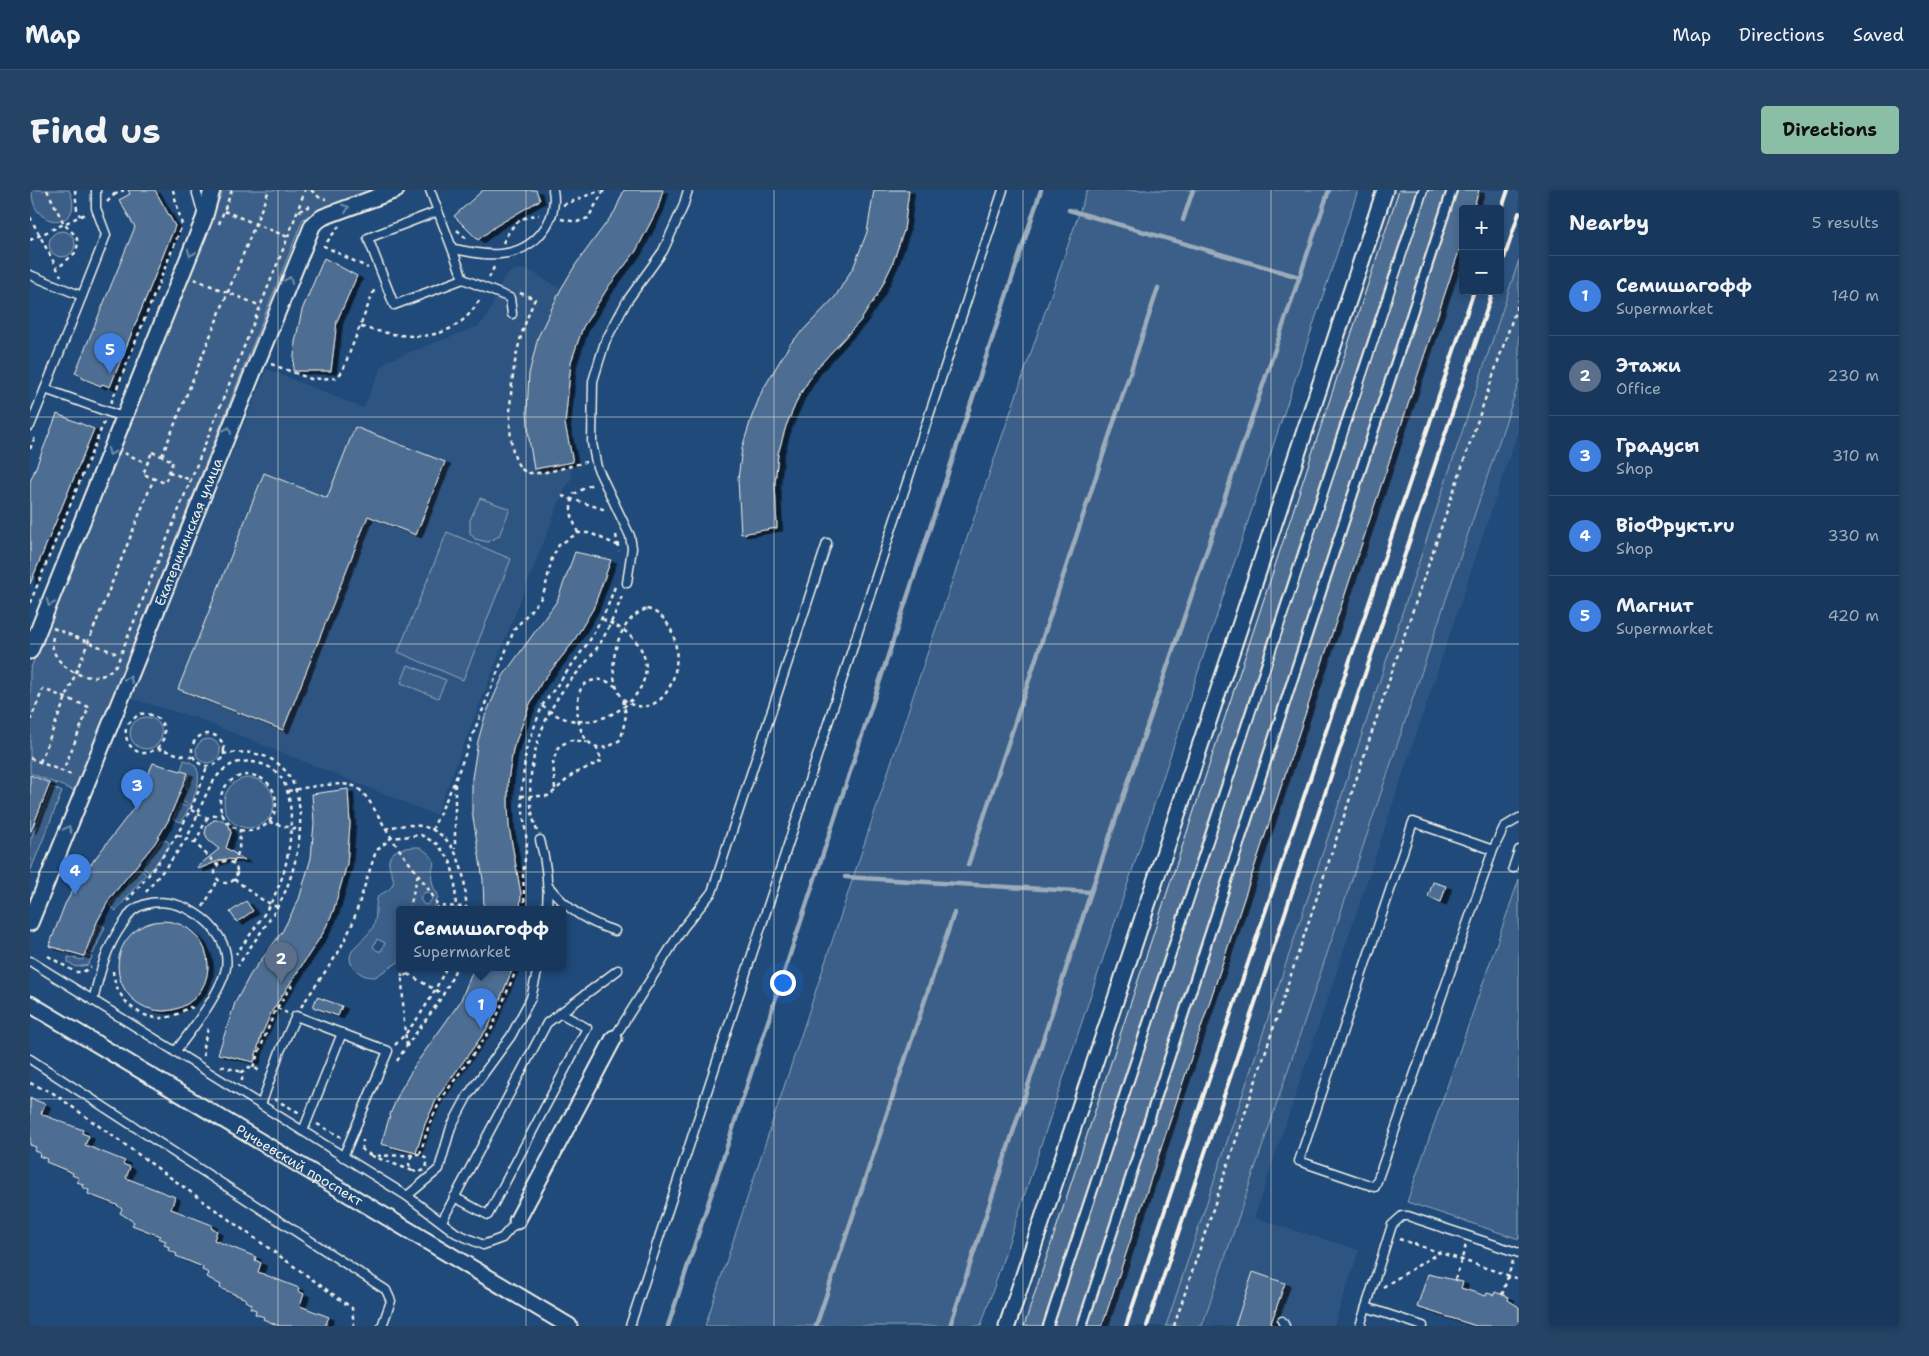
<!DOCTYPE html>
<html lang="en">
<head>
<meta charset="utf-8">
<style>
	:root { --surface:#17385c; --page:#244365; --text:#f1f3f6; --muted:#9eacbb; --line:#365272; --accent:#8abfa5 }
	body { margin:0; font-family:"Shantell Sans",sans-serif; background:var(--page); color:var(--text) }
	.controls { position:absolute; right:15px; top:15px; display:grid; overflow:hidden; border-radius:5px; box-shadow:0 2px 8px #0003 }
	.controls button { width:45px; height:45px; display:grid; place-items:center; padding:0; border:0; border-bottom:1px solid var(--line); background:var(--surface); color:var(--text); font:25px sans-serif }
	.you { position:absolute; left:752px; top:792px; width:18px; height:18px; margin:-12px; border:4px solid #fff; border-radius:50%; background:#1a73e8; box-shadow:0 0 0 8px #1a73e833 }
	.badge { display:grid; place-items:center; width:32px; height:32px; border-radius:50%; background:var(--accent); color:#fff; font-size:16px; font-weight:700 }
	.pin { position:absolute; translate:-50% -41px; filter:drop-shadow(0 1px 2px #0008) }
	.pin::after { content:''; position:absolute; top:26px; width:18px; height:15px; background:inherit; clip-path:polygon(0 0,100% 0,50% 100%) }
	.popup { position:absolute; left:366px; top:716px; width:170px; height:65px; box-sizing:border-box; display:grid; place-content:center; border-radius:5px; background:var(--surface); filter:drop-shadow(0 1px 4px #0005); font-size:16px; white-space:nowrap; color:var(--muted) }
	.popup b { font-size:19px; color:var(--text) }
	.popup::after { content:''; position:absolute; left:50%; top:100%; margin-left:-10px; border:10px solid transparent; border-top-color:var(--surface) }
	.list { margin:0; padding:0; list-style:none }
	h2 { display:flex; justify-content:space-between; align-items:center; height:65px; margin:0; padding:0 20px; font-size:21px }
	h2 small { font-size:16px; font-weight:400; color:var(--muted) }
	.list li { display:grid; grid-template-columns:32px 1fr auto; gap:15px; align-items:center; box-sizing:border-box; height:80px; padding:0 20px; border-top:1px solid var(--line) }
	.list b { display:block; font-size:19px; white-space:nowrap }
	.list p { margin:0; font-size:16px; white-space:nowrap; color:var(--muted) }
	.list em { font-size:16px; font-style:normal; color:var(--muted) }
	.map { position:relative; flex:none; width:1489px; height:1136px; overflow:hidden; border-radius:5px }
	header { display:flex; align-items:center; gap:30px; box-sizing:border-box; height:70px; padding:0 25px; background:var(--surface); border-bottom:1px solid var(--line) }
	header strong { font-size:24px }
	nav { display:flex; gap:28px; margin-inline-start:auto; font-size:18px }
	.intro { display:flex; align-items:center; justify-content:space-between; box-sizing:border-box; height:120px; padding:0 30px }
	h1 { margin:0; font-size:35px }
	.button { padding:12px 22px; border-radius:5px; background:var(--accent); color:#111; font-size:18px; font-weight:700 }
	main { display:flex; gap:30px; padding:0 30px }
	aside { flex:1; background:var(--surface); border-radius:5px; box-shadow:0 2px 8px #0003 }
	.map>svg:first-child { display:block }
</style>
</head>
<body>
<header>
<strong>Map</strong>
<nav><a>Map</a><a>Directions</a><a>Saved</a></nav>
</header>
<div class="intro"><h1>Find us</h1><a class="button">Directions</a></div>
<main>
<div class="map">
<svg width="1489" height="1136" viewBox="0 0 1489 1136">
	<defs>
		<filter id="shadow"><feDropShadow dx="5.5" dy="3" stdDeviation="0" flood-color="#0009"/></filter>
	</defs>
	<rect width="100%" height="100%" fill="#1f4a7a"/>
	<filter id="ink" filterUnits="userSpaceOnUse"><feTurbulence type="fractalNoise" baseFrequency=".02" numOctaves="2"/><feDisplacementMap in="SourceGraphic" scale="10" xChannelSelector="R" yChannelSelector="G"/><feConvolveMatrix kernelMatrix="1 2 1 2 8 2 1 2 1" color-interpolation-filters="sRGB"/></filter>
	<g filter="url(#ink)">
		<g fill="#2d5581" fill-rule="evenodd">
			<path d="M1363 0H1489V238L1224 1028 1329 1060 1304 1136H989ZM1433 19H1470V101H1433Z"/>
			<path d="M490 79 499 80 531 99 508 147 499 184V249L504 279 539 272 542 287 534 300 406 625 166 528 99 508 237 179 333 218 352 176 357 171 449 136 458 125 473 89 480 82Z"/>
		</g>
		<g fill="#3a5f88" stroke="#97a8b8" fill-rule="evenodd">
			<path d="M2 0H39C58 40 0 42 2 0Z"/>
			<path d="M193 0H349L273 29 45 601 0 583V480Z"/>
			<path d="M1057 0H1328L951 1136H675L894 473Z"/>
			<circle cx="32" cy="54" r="13"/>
			<path d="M1489 70V192L1172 1136H1136Z"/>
			<path d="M450 308 480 319 469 346 458 352 445 349 440 343V330Z"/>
			<path d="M417 342 481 369 433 490 368 462Z"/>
			<path d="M378 475 416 490 408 508 371 493Z"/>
			<circle cx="116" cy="543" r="16"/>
			<circle cx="178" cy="561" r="12"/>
			<path d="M154 570C178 575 166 600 161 616L153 612 158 599 156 598 159 585 151 580Z"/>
			<circle cx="219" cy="613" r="25"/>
			<path d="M22 597 32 602 0 682V651Z"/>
			<path d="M150 614 159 618 151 632 143 629Z"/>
			<path d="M131 650 138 651 139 656 119 683 113 677Z"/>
			<path d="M389 657C414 672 399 674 402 691 405 708 414 699 402 720H370V771L345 787C336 787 330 785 324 778 310 761 337 750 343 737 348 727 344 716 348 706 352 703 361 700 363 694 365 688 360 681 359 675 357 658 377 657 389 657ZM395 702 399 703 402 709 397 715 393 714 390 708ZM347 749 355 753 351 761H348L343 757Z"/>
			<path d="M109 678 116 684 86 721 79 715 98 695 97 693Z"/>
			<path d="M1489 689V1049L1377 1012Z"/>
			<path d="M68 734 75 737 63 764 58 762Z"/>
			<path d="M56 765 62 767 58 775 46 777 38 772V767L52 770Z"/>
		</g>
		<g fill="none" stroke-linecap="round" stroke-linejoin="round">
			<g stroke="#9cacbb" stroke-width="4.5">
				<path d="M1039 20 1269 87"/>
				<path d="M1153 30 1163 0"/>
				<path d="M938 675 1128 98"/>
				<path d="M815 687 1061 702"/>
				<path d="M638 1136 1011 0"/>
				<path d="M786 1136 924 723"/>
				<path d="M920 1136 1061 702 1299 0"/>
			</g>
		</g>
		<g fill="#4d6e92" stroke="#f4f1e8" filter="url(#shadow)">
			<path d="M98 0H125L145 36 80 197 72 194 71 196 52 188V186L45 183 105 37 89 10 100 4Z"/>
			<path d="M453 0H506L510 10 466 36 448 50 424 26Z"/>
			<path d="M594 0H633L628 18 606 61 579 96 553 137 541 172 535 234 543 272 504 279 499 249 497 221 499 184 508 147 531 99 546 74 585 21Z"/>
			<path d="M844 0H879L874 40 862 75 849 102 831 130 786 179 769 206 756 236 748 264 745 293 747 338 711 344 708 289 712 258 722 226 732 201 760 154 805 107 824 76 837 42Z"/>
			<path d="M1369 0H1387L1012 1136H994Z"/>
			<path d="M1398 0H1416L1046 1136H1024Z"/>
			<path d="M1428 0H1449L1443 19H1433V49L1072 1136H1058Z"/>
			<path d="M294 68 327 86 307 131 301 181H263L265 152 272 120Z"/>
			<path d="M27 224 64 239 0 394V292Z"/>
			<path d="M325 237 415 272 386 345 338 326 253 540 148 499 234 283 297 308Z"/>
			<path d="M545 362 581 370 563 419 542 454 511 493 500 514 483 559 478 591V614L479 637 491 704 490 720H454L453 690 442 621V588L448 551 455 526 473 486 527 411Z"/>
			<path d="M123 573 158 583 138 631 125 653 80 708 67 732 54 766 19 756 35 714 51 687 103 619Z"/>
			<path d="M0 585 20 593 1 641H0Z"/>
			<path d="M318 599 320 634 317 674 303 722 293 743 242 821 231 846 224 872 188 864 205 813 220 785 252 742 269 709 281 668 284 633 282 604Z"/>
			<path d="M184 630H192L199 635 201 643 196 658 215 670 194 669 168 679 167 677 189 659 178 650 175 643 177 635Z"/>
			<path d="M1403 692 1416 696 1411 712 1398 707Z"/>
			<path d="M216 711 223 721 207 732 200 722Z"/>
			<circle cx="133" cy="776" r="45"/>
			<path d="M444 778H483L459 836 407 908 395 934 386 963 351 954 361 922 370 901 385 875 430 812Z"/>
			<path d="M287 807 312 816 308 826 283 817Z"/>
			<path d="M0 908 15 914 11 924 53 940 52 943 59 946 55 955 95 971 93 974 100 977 96 988 145 1007 141 1019 182 1035 181 1038 187 1041 184 1050 226 1067 225 1070 231 1073 228 1082 269 1098 268 1101 274 1104 270 1116 299 1127 295 1136H249L233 1129 234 1127 225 1124 226 1120 220 1118 222 1114 215 1111 216 1109 190 1098 191 1095 177 1087 179 1083 172 1080 173 1077 146 1066 147 1064 138 1060 139 1057 134 1055 136 1051 128 1048 130 1046 102 1035 104 1032 90 1023 92 1019 87 1015 58 1004 59 1000 52 997 53 994 47 992 49 988 42 985 43 983 16 972 17 969 9 966 10 963 4 961 6 957 0 955Z"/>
			<path d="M1223 1082 1255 1093 1240 1136H1205Z"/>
			<path d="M1398 1084 1433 1092 1431 1098 1456 1106 1457 1103 1464 1105 1465 1102 1479 1107 1478 1110 1489 1117V1136H1446L1387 1117Z"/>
		</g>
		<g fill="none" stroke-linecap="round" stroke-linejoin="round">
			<defs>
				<g id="lane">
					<path d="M166 0 173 25"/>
					<path d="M400 0C411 30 423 59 433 89L364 115 338 48 408 21"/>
					<path d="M423 59C438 61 454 66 470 64 502 62 529 33 523 0"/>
					<path d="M0 85 52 106 15 199"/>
					<path d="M433 89 480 108 482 124"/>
					<path d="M52 106 76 45 66 18V0"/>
					<path d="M0 236 15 199 95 228"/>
					<path d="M597 393 602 358 600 346 567 277 562 253 563 191 575 152 597 111 633 61 653 17 658 0"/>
					<path d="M510 650C517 674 519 695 517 720"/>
					<path d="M1463 660 1383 632 1269 971 1345 997 1463 660 1474 637 1489 628"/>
					<path d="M1483 678 1489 660"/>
					<path d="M519 697C538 720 557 732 585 741"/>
					<path d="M0 771 377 1006 426 1043 453 1055 472 1048 487 1031"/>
					<path d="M63 811C70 782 76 757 93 734 96 730 99 724 102 721 137 694 203 734 196 778 191 803 160 842 145 862"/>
					<path d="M584 848 653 738 682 702 797 353"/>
					<path d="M0 869 356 1100 361 1111 352 1136"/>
					<path d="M231 915 250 861 266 826 358 861 313 967"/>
					<path d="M273 941 312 843"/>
					<path d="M377 1006 409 979 421 937 438 905 481 846 501 808 508 778"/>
					<path d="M424 1007 458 1025 557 838 530 823"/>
					<path d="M412 1031 517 833 588 780"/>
					<path d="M1336 1117 1393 1136"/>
					<path d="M1252 1131 1255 1136"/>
					<path d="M600 1136 973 0"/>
					<path d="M1018 1136 1393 0"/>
					<path d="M1052 1136 1422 0"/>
					<path d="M1330 1136 1362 1035 1372 1026H1378L1489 1063"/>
				</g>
				<g id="street">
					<path d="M0 461 174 29 182 0"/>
					<path id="s1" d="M0 733 283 34 293 27 366 0"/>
					<path id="s2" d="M0 814 539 1136"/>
					<path d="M487 1031 584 848"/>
					<path d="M977 1136 1355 0"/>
				</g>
			</defs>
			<use href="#lane" stroke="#f4f1e8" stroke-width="11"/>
			<use href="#street" stroke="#f4f1e8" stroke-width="19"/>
			<g stroke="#f4f1e8" stroke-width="2.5" stroke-dasharray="4 4" stroke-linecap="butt">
				<path d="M17 0 34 34 46 46 48 53 46 62 27 79"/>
				<path d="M45 0 47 20 50 26"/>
				<path d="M281 0 290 8 296 9"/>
				<path d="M84 5 94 0"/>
				<path d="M77 12 84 5 82 0"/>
				<path d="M533 15 571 0"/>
				<path d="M194 21 258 47"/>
				<path d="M269 21 283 15"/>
				<path d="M0 27 31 86"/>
				<path d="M531 29 547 32 558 28 574 0"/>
				<path d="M189 34 202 0"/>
				<path d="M309 36 294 56 338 78"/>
				<path d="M427 40 438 50"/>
				<path d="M0 50 57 23"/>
				<path d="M473 53C481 36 489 26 509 25"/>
				<path d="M459 88 465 75"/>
				<path d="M164 89 231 116"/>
				<path d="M490 103 505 109C496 129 489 150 485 172 481 194 472 271 496 282 509 287 542 275 556 272"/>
				<path d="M331 137C376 149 424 157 451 107"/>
				<path d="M241 174 281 189 306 188 312 182 345 98"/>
				<path d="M81 213 152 35 143 0"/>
				<path d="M0 259 6 245"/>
				<path d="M122 262 143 271 135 293 113 284Z"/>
				<path d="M94 263 117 273"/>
				<path d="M132 266 239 0"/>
				<path d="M139 282 161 290"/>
				<path d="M532 306 576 320"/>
				<path d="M548 343C542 328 538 319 544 304L564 293"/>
				<path d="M586 345 589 361"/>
				<path d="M0 413 74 232"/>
				<path d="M617 419C663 431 652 523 607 516 571 511 578 431 617 419Z"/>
				<path d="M23 438 90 465"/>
				<path d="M23 447C17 471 50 492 71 486 78 484 82 479 87 474L258 47 275 0"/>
				<path d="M586 497C575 488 564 487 552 496 539 523 554 579 591 549L596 525 593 509"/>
				<path d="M512 516C523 524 534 530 547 531 592 535 640 486 602 447 594 439 582 434 572 429"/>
				<path d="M0 531 13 499 59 517 33 581"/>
				<path d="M98 534 109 524C131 521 143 542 127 559"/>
				<path d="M96 539C94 551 103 564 116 563 120 563 124 559 128 559 133 559 152 567 163 567"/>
				<circle cx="178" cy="560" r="16"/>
				<path d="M193 564C283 549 280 643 255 702 243 729 223 751 208 776"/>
				<path d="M0 568 44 586"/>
				<path d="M10 572 124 288"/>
				<circle cx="218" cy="613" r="28"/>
				<path d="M425 594V659"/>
				<path d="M525 599 523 571 529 556 541 550 557 552"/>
				<path d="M258 601C273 598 312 590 326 597 339 605 352 634 361 647 376 671 396 691 408 716"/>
				<path d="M491 606H519L543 584 572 571 566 557"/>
				<path d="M161 620 177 628 193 623"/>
				<path d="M239 632 269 640"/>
				<path d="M355 639C417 621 437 668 436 720"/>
				<path d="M402 640 424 593 484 440 511 408 515 399 522 368 529 355 548 343H560L589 356"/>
				<path d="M507 641C491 597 505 541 531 503 543 486 558 472 569 455 579 439 587 420 593 403"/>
				<path d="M148 645 165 653 187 675"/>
				<path d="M165 653 177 628"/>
				<circle cx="196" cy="682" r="11"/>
				<path d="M203 673 209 661 210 639"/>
				<path d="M204 689 231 709 247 717"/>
				<path d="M116 702C130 684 145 667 157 647 170 626 176 589 199 576 210 569 227 571 239 577 272 593 261 666 250 693 240 719 222 742 206 764"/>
				<path d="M97 711C133 669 161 631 177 576"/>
				<path d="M173 717 188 690"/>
				<path d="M379 720 388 684"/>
				<path d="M407 720 408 716 436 717"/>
				<path d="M495 720 493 685 497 653 491 606 496 560 512 516 560 450 577 418 586 394"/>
				<path d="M18 766 45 782H53L61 777"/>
				<path d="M83 781C85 806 105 828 131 828 142 828 151 822 160 817L164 819"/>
				<path d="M378 784 414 805"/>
				<path d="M372 787V778"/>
				<path d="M271 817 308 763 322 735 346 661 361 648 391 645 407 654 420 670 425 691 426 720"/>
				<path d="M247 818 257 823"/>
				<path d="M365 855C387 833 403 806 416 778"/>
				<path d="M377 856 374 834 372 787 378 784 381 778"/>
				<path d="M174 866 173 857 179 835"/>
				<path d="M367 871C387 838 411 816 426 778"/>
				<path d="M191 876 212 882"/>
				<path d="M223 877 245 821 262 795"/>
				<path d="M212 891V882L219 877 227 879 230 883"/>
				<path d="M0 893 23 903 322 1118 324 1136"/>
				<path d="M244 909 270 923"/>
				<path d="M287 934 311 947"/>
				<path d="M331 959 342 966"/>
				<path d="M332 960 333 950"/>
				<circle cx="388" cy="973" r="9"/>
				<path d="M390 964 399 935 411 909 462 838 487 778"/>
				<path d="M383 965 342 966 383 981"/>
				<path d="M1369 1049 1489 1089"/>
				<path d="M1425 1090 1436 1055"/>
				<path d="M1353 1097 1410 1062"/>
				<path d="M1472 1105 1483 1071"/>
				<path d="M1144 1136 1371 455 1489 110"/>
			</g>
			<use href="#lane" stroke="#1f4a7a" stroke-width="8"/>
			<use href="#street" stroke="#1f4a7a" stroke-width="15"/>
			<g stroke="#f4f1e8" stroke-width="4">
				<path d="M1470 24 1478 0"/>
				<path d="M1470 81 1489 23"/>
				<path d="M1096 1136 1444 101"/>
				<path d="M1117 1136 1463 101"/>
			</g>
		</g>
		<defs><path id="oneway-chevron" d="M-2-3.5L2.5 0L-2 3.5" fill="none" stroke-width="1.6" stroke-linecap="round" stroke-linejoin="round" transform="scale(1.25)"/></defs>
		<g stroke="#748da6">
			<use href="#oneway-chevron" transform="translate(316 18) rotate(-20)"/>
			<use href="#oneway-chevron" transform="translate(161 63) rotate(112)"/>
			<use href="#oneway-chevron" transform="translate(259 90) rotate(-68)"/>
			<use href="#oneway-chevron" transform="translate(198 240) rotate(-68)"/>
			<use href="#oneway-chevron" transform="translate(81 262) rotate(112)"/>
			<use href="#oneway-chevron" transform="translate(20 413) rotate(112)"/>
			<use href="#oneway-chevron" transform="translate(99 489) rotate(-68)"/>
			<use href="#oneway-chevron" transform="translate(38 639) rotate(-68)"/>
		</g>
	</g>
	<path fill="none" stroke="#f4f1e8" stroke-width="1" stroke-opacity="0.55" d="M248 0V1136M496 0V1136M744 0V1136M993 0V1136M1241 0V1136M0 227H1489M0 454H1489M0 682H1489M0 909H1489"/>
	<g text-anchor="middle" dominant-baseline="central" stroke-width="4" stroke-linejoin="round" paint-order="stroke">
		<g font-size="14" fill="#f4f1e8" stroke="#1f4a7a">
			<text stroke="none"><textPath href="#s1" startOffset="422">Екатерининская улица</textPath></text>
			<text stroke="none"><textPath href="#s2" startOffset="314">Ручьевский проспект</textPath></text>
		</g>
	</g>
</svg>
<div class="controls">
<button>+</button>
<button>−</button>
</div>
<div class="you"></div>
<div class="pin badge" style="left:451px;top:839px;background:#3f7fe0">1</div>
<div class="popup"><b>Семишагофф</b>Supermarket</div>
<div class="pin badge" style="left:251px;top:793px;background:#5c6f8a">2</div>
<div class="pin badge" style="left:107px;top:620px;background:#3f7fe0">3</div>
<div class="pin badge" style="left:45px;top:705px;background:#3f7fe0">4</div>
<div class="pin badge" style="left:80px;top:184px;background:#3f7fe0">5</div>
</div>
<aside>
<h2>Nearby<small>5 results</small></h2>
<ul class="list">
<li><span class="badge" style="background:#3f7fe0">1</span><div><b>Семишагофф</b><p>Supermarket</p></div><em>140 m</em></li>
<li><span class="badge" style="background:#5c6f8a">2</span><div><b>Этажи</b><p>Office</p></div><em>230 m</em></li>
<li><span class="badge" style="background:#3f7fe0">3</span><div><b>Градусы</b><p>Shop</p></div><em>310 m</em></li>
<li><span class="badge" style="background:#3f7fe0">4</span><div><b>BioФрукт.ru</b><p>Shop</p></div><em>330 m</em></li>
<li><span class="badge" style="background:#3f7fe0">5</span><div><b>Магнит</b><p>Supermarket</p></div><em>420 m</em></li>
</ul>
</aside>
</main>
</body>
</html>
